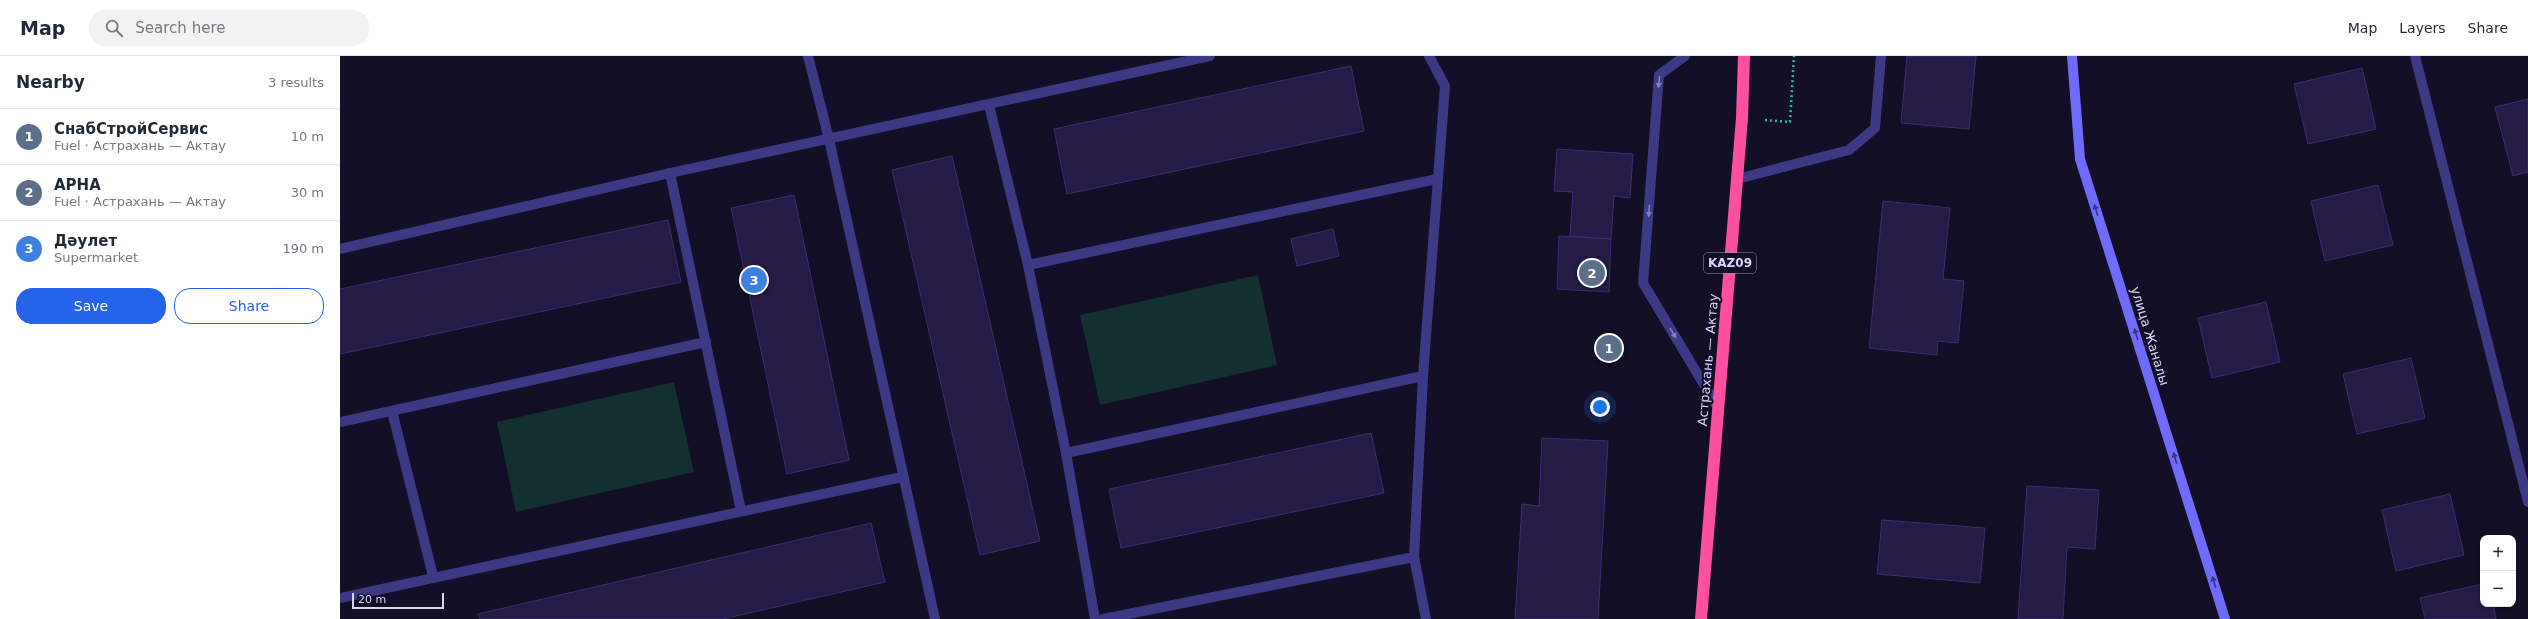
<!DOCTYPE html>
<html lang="en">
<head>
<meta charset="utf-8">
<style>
	:root { --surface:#fff; --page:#f2f2f3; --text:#1f2937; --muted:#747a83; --line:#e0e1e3; --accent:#2563eb }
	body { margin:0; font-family:"DejaVu Sans",sans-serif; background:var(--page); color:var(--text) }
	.controls { position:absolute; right:12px; bottom:12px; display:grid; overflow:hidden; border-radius:8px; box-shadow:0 1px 3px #0004 }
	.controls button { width:36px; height:36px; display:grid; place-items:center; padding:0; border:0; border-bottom:1px solid var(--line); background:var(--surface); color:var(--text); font:20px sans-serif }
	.scale { position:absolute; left:12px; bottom:10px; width:92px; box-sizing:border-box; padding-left:4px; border:2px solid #d9d4ff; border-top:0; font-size:11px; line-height:14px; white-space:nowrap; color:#d9d4ff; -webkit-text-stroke:3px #130f26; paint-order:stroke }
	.you { position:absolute; left:1260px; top:351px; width:14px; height:14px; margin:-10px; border:3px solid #fff; border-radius:50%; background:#1a73e8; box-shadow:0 0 0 6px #1a73e833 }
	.badge { display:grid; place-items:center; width:26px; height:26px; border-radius:50%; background:var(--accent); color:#fff; font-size:13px; font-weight:700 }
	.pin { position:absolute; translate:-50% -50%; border:2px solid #fff; box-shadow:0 1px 4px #0006 }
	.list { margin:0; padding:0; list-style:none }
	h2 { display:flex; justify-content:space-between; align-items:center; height:52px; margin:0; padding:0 16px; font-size:17px }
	h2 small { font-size:13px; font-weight:400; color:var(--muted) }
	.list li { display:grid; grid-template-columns:26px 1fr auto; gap:12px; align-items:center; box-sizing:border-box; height:56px; padding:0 16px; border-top:1px solid var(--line) }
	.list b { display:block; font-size:15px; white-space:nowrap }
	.list p { margin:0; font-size:13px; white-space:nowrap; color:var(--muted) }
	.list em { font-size:13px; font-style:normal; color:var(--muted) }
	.actions { display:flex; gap:8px; padding:12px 16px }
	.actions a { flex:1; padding:9px 0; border:1px solid var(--accent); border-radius:16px; text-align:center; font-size:14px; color:var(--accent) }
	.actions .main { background:var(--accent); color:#fff }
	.icon { flex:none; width:22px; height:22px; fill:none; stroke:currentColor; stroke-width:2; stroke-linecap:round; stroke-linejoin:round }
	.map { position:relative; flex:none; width:2188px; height:563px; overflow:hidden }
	header { display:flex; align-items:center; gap:24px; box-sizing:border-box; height:56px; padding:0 20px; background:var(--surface); border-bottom:1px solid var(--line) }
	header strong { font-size:19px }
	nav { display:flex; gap:22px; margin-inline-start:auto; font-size:14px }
	.search { width:280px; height:36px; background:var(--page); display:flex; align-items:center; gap:10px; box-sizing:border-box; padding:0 14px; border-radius:16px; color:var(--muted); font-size:15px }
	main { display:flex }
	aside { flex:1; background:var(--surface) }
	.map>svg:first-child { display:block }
</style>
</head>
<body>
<header>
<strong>Map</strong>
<div class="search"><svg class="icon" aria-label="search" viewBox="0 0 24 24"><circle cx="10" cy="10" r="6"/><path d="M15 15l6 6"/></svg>Search here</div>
<nav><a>Map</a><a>Layers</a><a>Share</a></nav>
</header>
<main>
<aside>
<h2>Nearby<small>3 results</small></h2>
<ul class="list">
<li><span class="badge" style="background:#5c6f8a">1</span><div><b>СнабСтройСервис</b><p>Fuel · Астрахань — Актау</p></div><em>10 m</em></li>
<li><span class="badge" style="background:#5c6f8a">2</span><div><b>АРНА</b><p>Fuel · Астрахань — Актау</p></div><em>30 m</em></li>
<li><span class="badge" style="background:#3f7fe0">3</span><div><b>Дәулет</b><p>Supermarket</p></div><em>190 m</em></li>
</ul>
<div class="actions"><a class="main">Save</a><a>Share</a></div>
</aside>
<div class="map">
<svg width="2188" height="563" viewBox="0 0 2188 563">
	<rect width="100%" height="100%" fill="#130f26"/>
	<g fill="#12302f">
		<path d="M918 219 937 309 760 349 740 259Z"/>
		<path d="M334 326 354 416 176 456 157 366Z"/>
	</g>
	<g fill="#241b47" stroke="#3b2d73">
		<path d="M1567 0H1636L1629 73 1561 67Z"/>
		<path d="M1011 10 1024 75 727 138 714 73Z"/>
		<path d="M2022 12 2036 73 1968 88 1954 28Z"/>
		<path d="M2188 43V116L2173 120 2155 51Z"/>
		<path d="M1217 93 1293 98 1290 142 1274 140 1271 183 1230 180 1233 136 1214 135Z"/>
		<path d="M612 100 700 485 640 499 552 114Z"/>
		<path d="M2038 129 2053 189 1985 205 1971 145Z"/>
		<path d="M454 139 509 404 447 418 391 152Z"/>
		<path d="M1543 145 1610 152 1603 223 1624 225 1618 287 1598 285 1597 299 1529 292Z"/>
		<path d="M328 164 341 226 0 298V233Z"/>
		<path d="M993 173 999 200 957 210 951 183Z"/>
		<path d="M1219 180 1271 183 1269 236 1217 233Z"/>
		<path d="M1926 246 1940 306 1872 322 1858 262Z"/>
		<path d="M2071 302 2085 362 2017 378 2003 318Z"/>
		<path d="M1031 377 1044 437 781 492 769 433Z"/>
		<path d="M1202 382 1268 385 1258 563H1175L1182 448 1199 450Z"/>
		<path d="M1687 430 1759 434 1755 493 1727 491 1723 563H1678Z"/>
		<path d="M2110 438 2124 499 2056 515 2042 454Z"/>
		<path d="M1542 464 1645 472 1640 527 1537 518Z"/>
		<path d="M531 467 545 526 383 563H140L138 558Z"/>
		<path d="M2143 528V548H2153L2156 563H2085L2080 542Z"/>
	</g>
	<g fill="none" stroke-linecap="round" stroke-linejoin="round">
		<path stroke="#2fb8b0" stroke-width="2.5" stroke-dasharray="2 3" stroke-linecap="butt" d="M1425 64 1450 66 1454 0"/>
		<g stroke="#3d3a85" stroke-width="10">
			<path d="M468 0 489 83 595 563"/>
			<path d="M1345 0 1319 19 1303 227 1378 352"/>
			<path d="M649 49 688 209 726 397 755 563"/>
			<path d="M330 117 401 455"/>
			<path d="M1397 123 1509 94 1535 72 1541 0"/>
			<path d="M0 193 330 117 870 0"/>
			<path d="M688 209 1097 123"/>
			<path d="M52 355 93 520"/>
			<path d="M0 366 366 286"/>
			<path d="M726 397 1083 320"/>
			<path d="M1074 501 1086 563"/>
			<path d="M0 542 562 421"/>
			<path d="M763 563 1074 501 1083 320 1105 30 1089 0"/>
		</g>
		<path stroke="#3d3a85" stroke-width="10" d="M2075 0 2188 446"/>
		<path stroke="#6f6bff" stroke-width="10" d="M1732 0 1740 103 1885 563"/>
		<path stroke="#ff4fa3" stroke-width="12" d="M1361 563 1402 62 1404 0"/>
	</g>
	<defs><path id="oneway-solid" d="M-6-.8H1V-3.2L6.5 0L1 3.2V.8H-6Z"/></defs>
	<g fill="#837fbc">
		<use href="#oneway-solid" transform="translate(1319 26) rotate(96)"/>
		<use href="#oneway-solid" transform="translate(1309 155) rotate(94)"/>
		<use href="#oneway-solid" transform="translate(1333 277) rotate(59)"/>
	</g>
	<g fill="#38347d">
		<use href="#oneway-solid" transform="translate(1756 154) rotate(-107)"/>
		<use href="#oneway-solid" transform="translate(1796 278) rotate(-107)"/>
		<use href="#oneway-solid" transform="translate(1835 402) rotate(-107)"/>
		<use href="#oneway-solid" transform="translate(1874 526) rotate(-107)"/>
	</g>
	<g text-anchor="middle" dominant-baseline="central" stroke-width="4" stroke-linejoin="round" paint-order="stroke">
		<rect fill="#130f26" stroke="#9e99be" stroke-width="1" x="1364" y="197" width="52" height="20" rx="3"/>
		<g font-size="12" font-weight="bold" fill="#d9d4ff">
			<text x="1390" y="207">KAZ09</text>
		</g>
		<g font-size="13" fill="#d9d4ff" stroke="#130f26">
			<text transform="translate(1810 280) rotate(73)">улица Жаналы</text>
			<text transform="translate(1368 304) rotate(-85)">Астрахань — Актау</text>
		</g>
	</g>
</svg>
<div class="controls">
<button>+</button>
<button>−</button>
</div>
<div class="scale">20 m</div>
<div class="you"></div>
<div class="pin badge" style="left:1269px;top:292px;background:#5c6f8a">1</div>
<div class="pin badge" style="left:1252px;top:217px;background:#5c6f8a">2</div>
<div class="pin badge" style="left:414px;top:224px;background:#3f7fe0">3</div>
</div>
</main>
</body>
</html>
